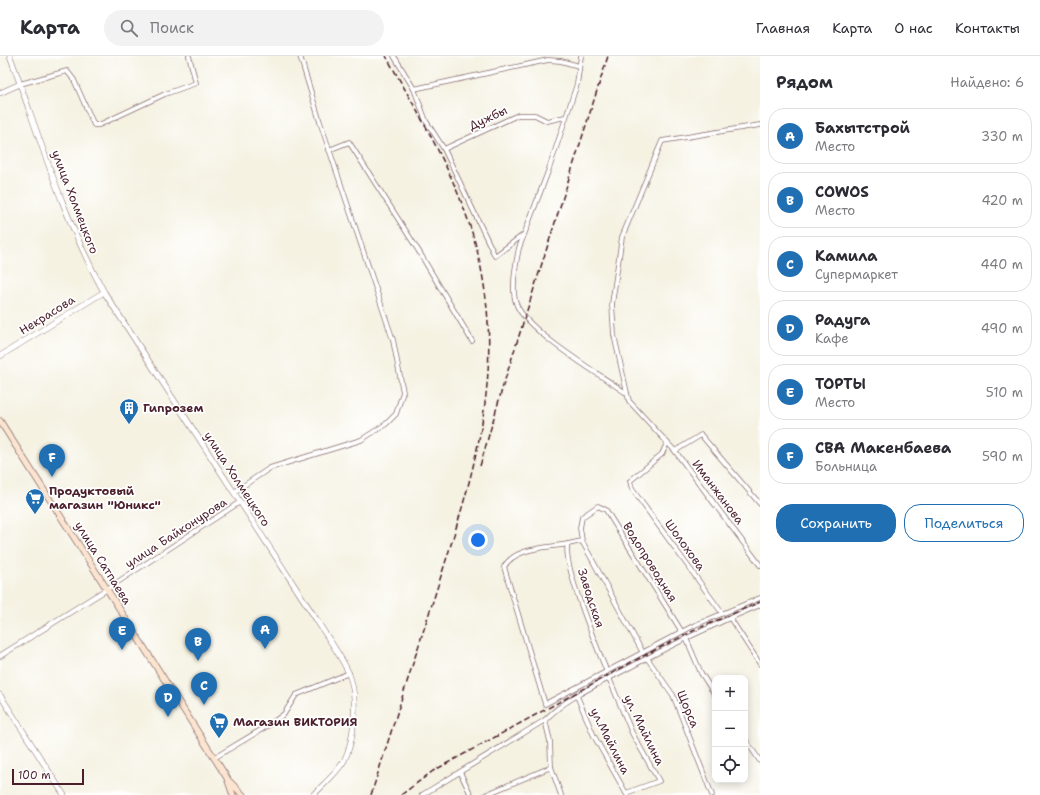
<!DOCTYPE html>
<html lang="ru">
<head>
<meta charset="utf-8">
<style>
	:root { --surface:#fff; --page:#f2f2f3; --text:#2b2b33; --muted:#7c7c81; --line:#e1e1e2; --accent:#1f6fb2 }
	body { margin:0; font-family:"Shantell Sans",sans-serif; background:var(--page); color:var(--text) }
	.controls { position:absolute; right:12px; bottom:12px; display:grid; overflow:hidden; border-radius:8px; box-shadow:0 2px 10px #0003 }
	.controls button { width:36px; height:36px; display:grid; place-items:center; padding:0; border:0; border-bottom:1px solid var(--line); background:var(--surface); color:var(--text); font:20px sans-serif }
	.scale { position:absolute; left:12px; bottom:10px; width:72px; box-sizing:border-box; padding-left:4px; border:2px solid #4a1f2b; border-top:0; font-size:11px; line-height:14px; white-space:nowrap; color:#4a1f2b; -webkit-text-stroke:3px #fff; paint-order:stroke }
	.you { position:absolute; left:478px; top:484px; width:14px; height:14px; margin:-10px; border:3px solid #fff; border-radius:50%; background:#1a73e8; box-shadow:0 0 0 6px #1a73e833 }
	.badge { display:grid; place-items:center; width:26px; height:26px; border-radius:50%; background:var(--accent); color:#fff; font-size:13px; font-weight:700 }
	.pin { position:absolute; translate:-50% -33px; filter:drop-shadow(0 1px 2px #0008) }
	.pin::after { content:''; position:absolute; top:21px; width:14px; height:12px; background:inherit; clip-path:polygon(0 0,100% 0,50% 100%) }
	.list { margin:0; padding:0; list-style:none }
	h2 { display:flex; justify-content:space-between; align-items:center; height:52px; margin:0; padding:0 16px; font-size:17px }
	h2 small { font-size:13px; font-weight:400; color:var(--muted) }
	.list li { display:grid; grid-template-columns:26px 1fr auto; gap:12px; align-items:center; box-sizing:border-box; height:56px; margin:0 8px 8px; padding:0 8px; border:1px solid var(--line); border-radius:16px }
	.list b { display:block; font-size:15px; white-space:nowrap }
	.list p { margin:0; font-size:13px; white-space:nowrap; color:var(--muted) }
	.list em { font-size:13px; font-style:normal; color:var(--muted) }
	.actions { display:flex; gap:8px; padding:12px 16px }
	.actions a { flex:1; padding:9px 0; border:1px solid var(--accent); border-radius:16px; text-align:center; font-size:14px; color:var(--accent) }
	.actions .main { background:var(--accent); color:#fff }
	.icon { flex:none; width:22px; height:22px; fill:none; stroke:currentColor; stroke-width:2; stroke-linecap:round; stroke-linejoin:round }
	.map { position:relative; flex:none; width:760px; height:739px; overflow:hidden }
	header { display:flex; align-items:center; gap:24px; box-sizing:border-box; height:56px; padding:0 20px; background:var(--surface); border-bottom:1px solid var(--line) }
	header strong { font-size:19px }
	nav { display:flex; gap:22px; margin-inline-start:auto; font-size:14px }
	.search { width:280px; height:36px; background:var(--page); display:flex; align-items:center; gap:10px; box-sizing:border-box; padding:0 14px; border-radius:22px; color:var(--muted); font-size:15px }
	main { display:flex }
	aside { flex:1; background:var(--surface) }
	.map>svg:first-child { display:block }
</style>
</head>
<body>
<header>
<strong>Карта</strong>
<div class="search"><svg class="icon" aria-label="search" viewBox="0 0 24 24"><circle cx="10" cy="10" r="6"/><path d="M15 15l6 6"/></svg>Поиск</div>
<nav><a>Главная</a><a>Карта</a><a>О нас</a><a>Контакты</a></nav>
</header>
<main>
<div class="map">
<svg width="760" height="739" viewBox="0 0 760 739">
	<rect width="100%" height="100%" fill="#fff"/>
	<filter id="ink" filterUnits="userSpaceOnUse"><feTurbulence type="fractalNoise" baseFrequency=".025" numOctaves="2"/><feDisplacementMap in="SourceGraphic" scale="8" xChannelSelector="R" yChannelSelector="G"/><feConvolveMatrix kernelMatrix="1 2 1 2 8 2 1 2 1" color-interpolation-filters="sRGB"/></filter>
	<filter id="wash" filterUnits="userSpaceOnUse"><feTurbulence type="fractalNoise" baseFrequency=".012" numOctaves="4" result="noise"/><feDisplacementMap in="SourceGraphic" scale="16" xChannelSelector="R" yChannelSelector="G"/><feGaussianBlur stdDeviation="0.9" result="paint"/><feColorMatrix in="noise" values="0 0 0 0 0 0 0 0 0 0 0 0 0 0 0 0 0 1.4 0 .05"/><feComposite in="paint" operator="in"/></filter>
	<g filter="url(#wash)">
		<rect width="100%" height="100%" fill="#f5f2e2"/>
	</g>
	<g filter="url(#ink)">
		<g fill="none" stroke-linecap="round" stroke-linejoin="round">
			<defs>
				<g id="minor">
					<path d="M394 0 414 33 426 65 444 93 495 200 523 179"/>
					<path d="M581 0 577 28 549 113 519 192C516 206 511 233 516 247 524 274 601 319 626 337"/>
					<path d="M20 28 67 15 74 24 94 69H99L165 38 196 27 189 0"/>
					<path d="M414 33 548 4 561 5 579 10"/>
					<path d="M760 69 662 85 622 181 612 248 614 279 627 337 629 345 675 395 760 509"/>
					<path d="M444 93 518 59H535L547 65 565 61"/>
					<path d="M329 94 349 86 418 194 472 285"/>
					<path d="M667 387 662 398 630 425 632 433 722 557"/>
					<path d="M675 395 701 379 760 448"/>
					<path d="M234 436 270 412 361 384 386 368 396 358 403 336 393 284 320 66 300 0"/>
					<path d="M582 485 568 488C561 505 598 594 607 616"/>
					<path d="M568 488C547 492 515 491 504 511L545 648 695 569 760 542"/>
					<path d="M107 533 240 446"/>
					<path d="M730 562 760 608"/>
					<path d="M686 582 701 617 715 639"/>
					<path d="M643 597 582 485 580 472 582 461 598 450 606 454 682 576"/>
					<path d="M647 602 673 639 712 739"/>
					<path d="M609 622 632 677 659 725 626 737"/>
					<path d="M577 640 594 680 627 739"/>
					<path d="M545 664 550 685 551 711 561 739"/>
					<path d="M745 683 760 705"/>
					<path d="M214 702 269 669 284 658 296 639 349 617"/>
					<path d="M460 716 471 739"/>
					<path d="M422 739 545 664C565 643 594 630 619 617 665 592 712 569 760 549"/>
					<path d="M485 739 551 711"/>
				</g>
				<g id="tertiary">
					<path d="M10 0C39 79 63 162 104 236L316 563C326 580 341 599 349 618 358 641 355 683 344 705 336 718 324 728 313 739"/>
					<path d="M0 37 20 28"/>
					<path d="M0 300 104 236"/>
					<path d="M0 600 107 533"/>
					<path d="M0 639 64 739"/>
				</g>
				<g id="secondary">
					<path d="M0 365 227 722 233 739"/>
					<path d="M229 725 243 739"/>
				</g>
			</defs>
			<use href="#minor" stroke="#86696b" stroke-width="5.5"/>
			<use href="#tertiary" stroke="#86696b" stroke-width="6"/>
			<use href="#secondary" stroke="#86696b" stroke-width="7"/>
			<use href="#minor" stroke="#fff" stroke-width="4"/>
			<use href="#tertiary" stroke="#fff" stroke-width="5"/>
			<use href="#secondary" stroke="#fce5d0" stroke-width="5.5"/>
			<g stroke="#4a1f2b" stroke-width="1.5" stroke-dasharray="6 3" stroke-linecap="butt">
				<path d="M480 410 503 330 608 0"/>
				<path d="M371 739C392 673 413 607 434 542 472 422 508 321 477 194 459 124 421 62 386 0"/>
				<path d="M401 739 433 715 645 599 697 573 760 546"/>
			</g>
		</g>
	</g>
	<defs>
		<symbol id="building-pin" viewBox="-11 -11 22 30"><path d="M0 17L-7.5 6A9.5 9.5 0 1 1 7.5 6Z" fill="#1f6fb2" stroke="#fff"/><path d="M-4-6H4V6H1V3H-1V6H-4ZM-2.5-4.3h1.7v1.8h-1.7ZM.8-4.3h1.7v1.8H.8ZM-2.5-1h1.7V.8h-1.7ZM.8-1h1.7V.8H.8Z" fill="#fff"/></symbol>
		<symbol id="supermarket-pin" viewBox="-11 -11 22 30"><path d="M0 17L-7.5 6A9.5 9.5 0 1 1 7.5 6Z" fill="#1f6fb2" stroke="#fff"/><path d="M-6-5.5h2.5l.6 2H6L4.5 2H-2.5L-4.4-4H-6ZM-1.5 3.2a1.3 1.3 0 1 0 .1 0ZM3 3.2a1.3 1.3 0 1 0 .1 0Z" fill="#fff"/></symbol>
	</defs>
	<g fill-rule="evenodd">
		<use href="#building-pin" x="118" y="341" width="22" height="30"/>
		<use href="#supermarket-pin" x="24" y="431" width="22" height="30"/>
		<use href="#supermarket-pin" x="208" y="655" width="22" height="30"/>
	</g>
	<g text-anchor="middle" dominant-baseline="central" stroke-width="3.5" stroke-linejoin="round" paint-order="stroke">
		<g font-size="12" fill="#4a1f2b" stroke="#fff">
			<text transform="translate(488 62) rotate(-25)">Дужбы</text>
			<text transform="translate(75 146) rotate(69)">улица Холмецкого</text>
			<text transform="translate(47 259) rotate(-32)">Некрасова</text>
			<text transform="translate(237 423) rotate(57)">улица Холмецкого</text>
			<text transform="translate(718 436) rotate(53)">Иманжанова</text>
			<text transform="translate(176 477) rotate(-33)">улица Байконурова</text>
			<text transform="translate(685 489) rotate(54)">Шолохова</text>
			<text transform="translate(650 506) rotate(58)">Водопроводная</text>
			<text transform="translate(103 507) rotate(58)">улица Сатпаева</text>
			<text transform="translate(591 542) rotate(72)">Заводская</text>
			<text transform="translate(688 653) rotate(67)">Щорса</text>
			<text transform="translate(644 674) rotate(64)">ул. Майлина</text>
			<text transform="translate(610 685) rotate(63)">ул.Майлина</text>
		</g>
		<g font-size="12" font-weight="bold" fill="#4a1f2b" stroke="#fff" text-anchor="start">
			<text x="143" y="352">Гипрозем</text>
			<text x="49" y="435">Продуктовый<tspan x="49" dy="14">магазин "Юникс"</tspan></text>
			<text x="233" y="666">Магазин ВИКТОРИЯ</text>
		</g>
	</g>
</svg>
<div class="controls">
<button>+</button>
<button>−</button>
<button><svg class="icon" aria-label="locate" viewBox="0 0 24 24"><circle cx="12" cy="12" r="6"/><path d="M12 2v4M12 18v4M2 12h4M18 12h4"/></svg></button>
</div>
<div class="scale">100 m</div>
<div class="you"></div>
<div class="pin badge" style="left:265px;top:593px">A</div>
<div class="pin badge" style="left:198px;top:605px">B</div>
<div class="pin badge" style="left:204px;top:649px">C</div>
<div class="pin badge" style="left:168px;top:661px">D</div>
<div class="pin badge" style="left:122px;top:594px">E</div>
<div class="pin badge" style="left:52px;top:421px">F</div>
</div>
<aside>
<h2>Рядом<small>Найдено: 6</small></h2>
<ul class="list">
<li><span class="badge">A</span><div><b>Бахытстрой</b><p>Место</p></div><em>330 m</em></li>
<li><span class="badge">B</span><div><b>COWOS</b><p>Место</p></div><em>420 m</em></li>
<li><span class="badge">C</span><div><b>Камила</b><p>Супермаркет</p></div><em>440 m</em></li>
<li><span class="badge">D</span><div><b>Радуга</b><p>Кафе</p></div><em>490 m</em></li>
<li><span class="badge">E</span><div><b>ТОРТЫ</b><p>Место</p></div><em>510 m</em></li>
<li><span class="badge">F</span><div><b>СВА Макенбаева</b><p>Больница</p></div><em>590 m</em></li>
</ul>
<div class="actions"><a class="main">Сохранить</a><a>Поделиться</a></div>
</aside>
</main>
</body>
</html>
